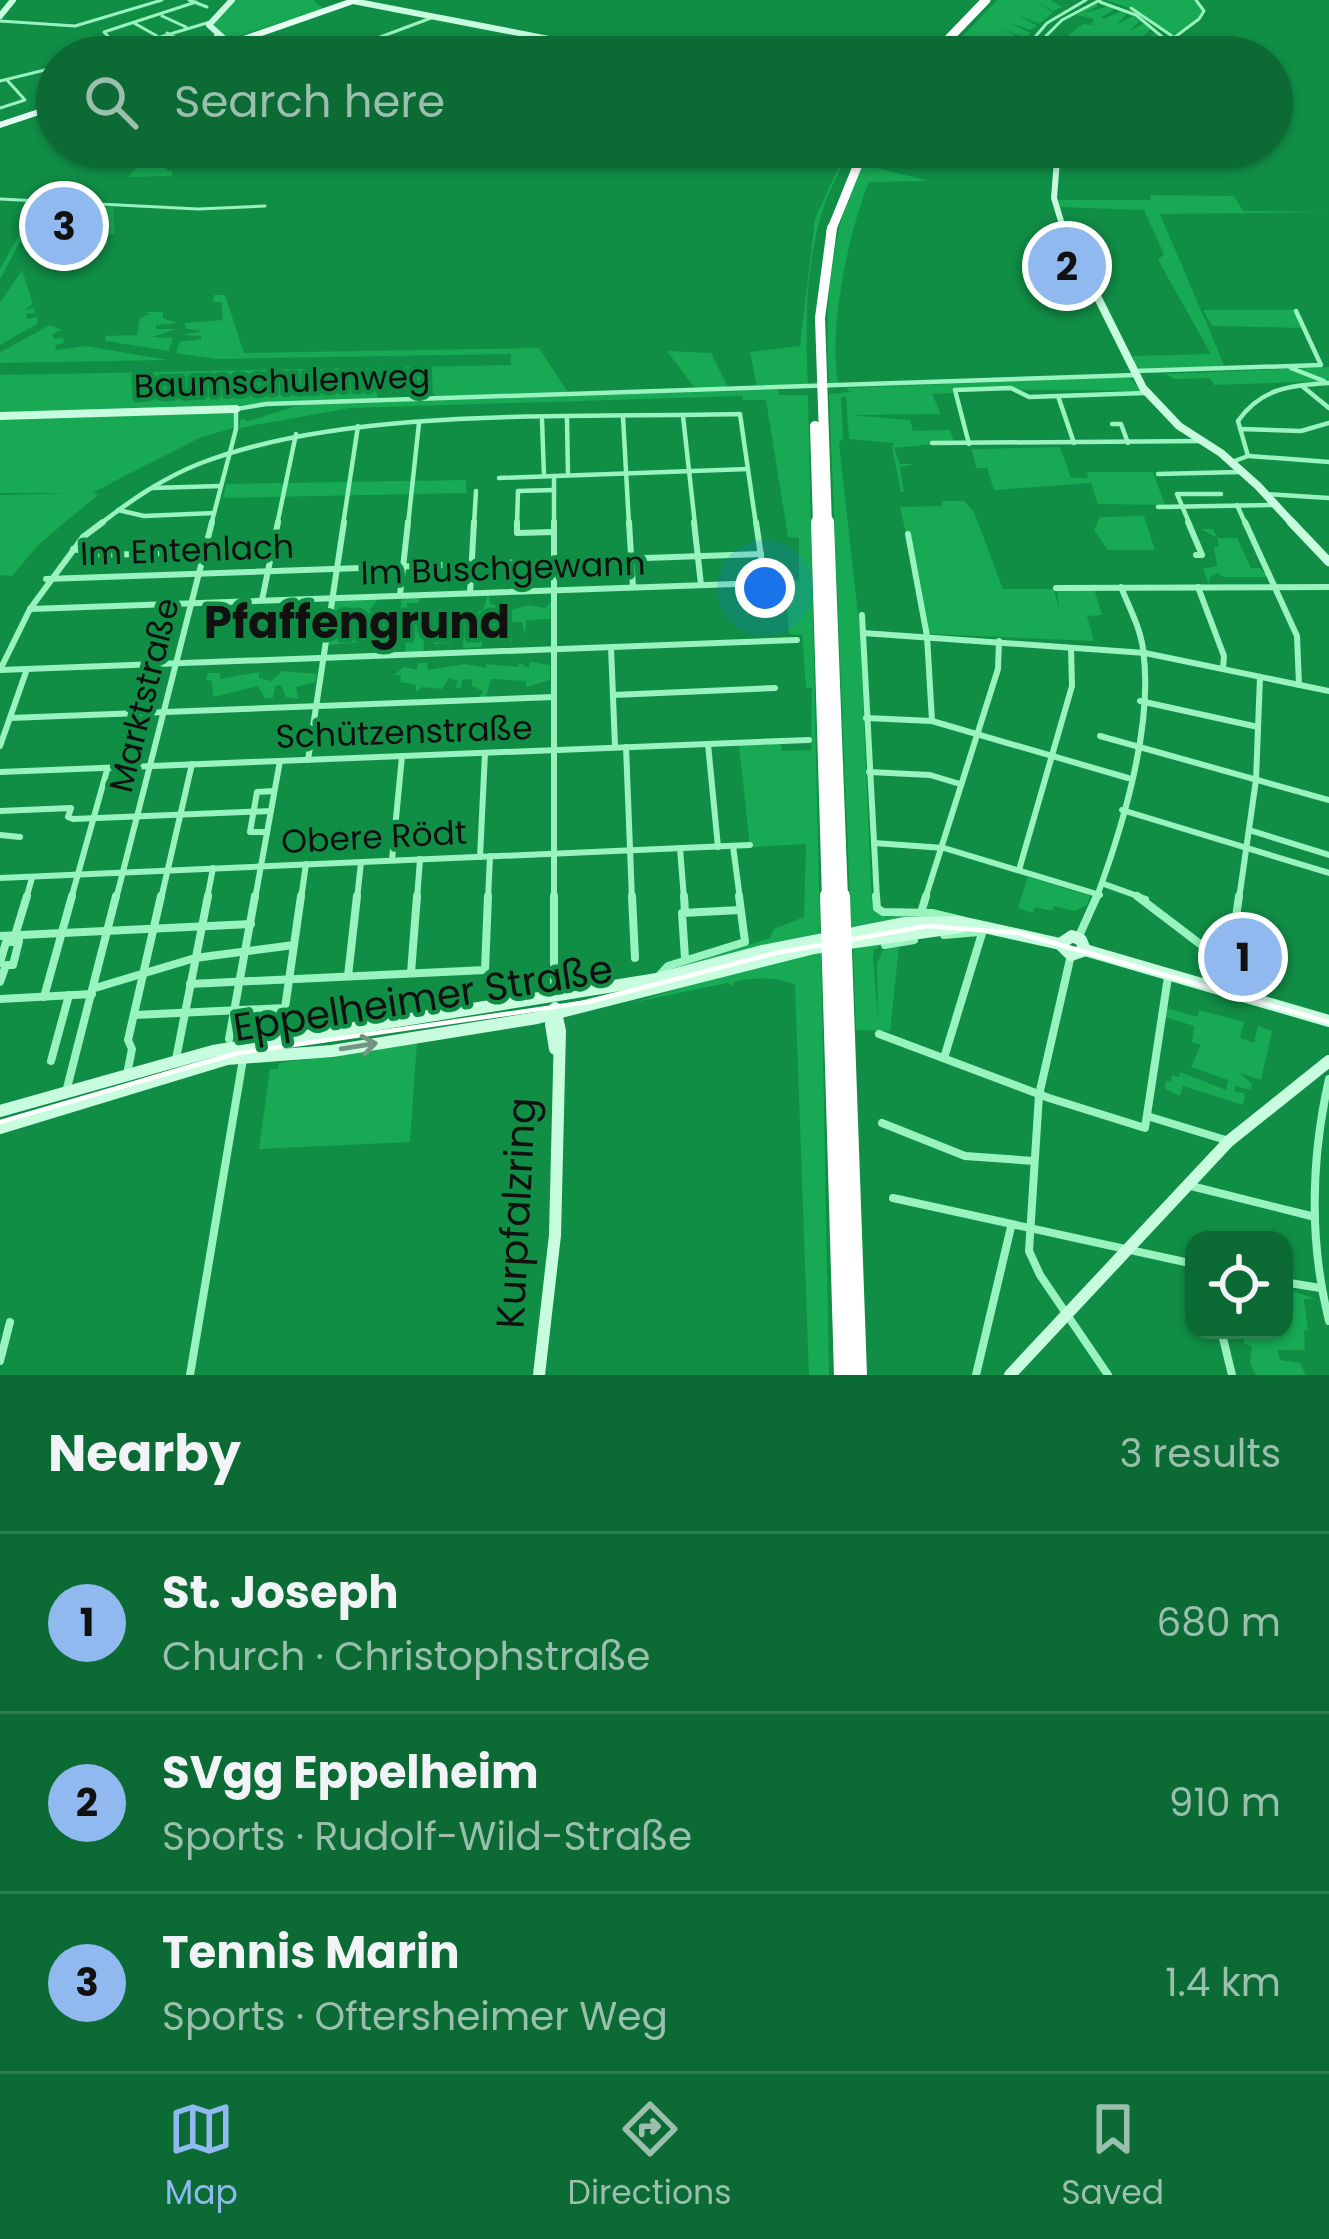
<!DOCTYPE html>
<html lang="en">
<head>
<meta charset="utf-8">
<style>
	:root { --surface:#0c6a34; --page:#1a7240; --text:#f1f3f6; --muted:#9abfac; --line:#2c7d4f; --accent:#90b9f0 }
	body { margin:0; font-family:Poppins,sans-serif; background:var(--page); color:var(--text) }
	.controls { position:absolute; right:36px; bottom:36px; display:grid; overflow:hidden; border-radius:24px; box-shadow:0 3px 9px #0004 }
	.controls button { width:108px; height:108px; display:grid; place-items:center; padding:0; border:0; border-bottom:3px solid var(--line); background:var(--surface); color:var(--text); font:60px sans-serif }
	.you { position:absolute; left:765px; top:588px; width:42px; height:42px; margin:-30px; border:9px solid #fff; border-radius:50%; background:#1a73e8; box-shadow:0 0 0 18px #1a73e833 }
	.badge { display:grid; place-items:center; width:78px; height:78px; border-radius:50%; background:var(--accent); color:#111; font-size:39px; font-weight:700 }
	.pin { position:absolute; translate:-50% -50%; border:6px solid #fff; box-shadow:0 3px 12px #0006 }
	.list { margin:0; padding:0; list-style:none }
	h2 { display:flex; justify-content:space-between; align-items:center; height:156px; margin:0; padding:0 48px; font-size:51px }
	h2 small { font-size:39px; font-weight:400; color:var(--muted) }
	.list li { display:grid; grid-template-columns:78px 1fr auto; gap:36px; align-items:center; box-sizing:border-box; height:180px; padding:0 48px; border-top:3px solid var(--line) }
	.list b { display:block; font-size:45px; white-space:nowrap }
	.list p { margin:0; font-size:39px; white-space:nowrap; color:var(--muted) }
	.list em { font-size:39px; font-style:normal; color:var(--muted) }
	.icon { flex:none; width:66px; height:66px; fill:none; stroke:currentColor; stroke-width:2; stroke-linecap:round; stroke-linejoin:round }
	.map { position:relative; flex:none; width:1329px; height:1375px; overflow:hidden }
	.search { position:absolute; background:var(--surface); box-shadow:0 3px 9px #0004; left:36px; right:36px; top:36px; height:132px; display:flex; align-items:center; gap:30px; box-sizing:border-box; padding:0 42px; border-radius:66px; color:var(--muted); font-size:45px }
	.sheet { height:696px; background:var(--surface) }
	nav { display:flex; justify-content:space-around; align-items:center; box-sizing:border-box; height:168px; border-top:3px solid var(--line); background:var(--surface); font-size:33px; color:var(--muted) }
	nav a { display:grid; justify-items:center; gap:6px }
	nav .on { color:var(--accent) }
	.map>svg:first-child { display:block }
</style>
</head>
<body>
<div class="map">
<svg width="1329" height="1375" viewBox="0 0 1329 1375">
	<rect width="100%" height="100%" fill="#108e46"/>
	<g fill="#17a954">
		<path d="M236 0H313L323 8 342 2 336 0 344 2 229 39 213 27 218 14Z"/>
		<path d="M997 0H1051L1062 7 1053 11 1036 1 1053 13 1039 24 1017 14 1037 26 1030 30 1009 22 1030 33 1026 38 1002 29 1024 40 1021 45 995 36 1019 47 1022 55 999 46 1007 52 1000 57H943Z"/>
		<path d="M1106 0H1196L1204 11 1196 21 1172 36 1142 13Z"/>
		<path d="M1095 4 1099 5 1085 13 1108 6 1115 9 1101 17 1104 19 1121 11 1127 14 1116 25 1133 16 1140 21 1128 32 1145 23 1150 29 1139 42 1155 33 1160 42 1144 57H1109L1104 55H1110L1119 39 1112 38 1108 44 1065 38 1083 24 1097 26 1091 24 1094 19 1077 15Z"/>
		<path d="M144 147H227L225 158 171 159 165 170 173 171 171 176 128 177 142 161Z"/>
		<path d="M848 147C847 161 830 187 824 206 805 265 805 324 808 386L757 388 750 352 800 346 815 219Z"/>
		<path d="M869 147H874L865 165 929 181 869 182C848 232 827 337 839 385L829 386C824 300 830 225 869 147Z"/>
		<path d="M1150 195 1234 196 1243 211 1329 212 1160 214 1225 367 1136 369 1133 356 1211 354 1158 260 1164 254 1144 210 1058 207V200H1151Z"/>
		<path d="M55 203 113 207 115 234 55 248 35 237 42 225H29L0 279V269L29 217 57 215Z"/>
		<path d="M22 270 33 304 24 310 34 308 35 313 26 314 27 319 37 317V324L0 345V303Z"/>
		<path d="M214 295H225L244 353 539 348 569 394 436 398 429 385 381 386 376 390 378 399 0 415V375L511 365V354L216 359 176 353 179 342 201 339V336L181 335 203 331 186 329 184 323 223 320 221 302H213Z"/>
		<path d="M1203 310H1295L1303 328 1212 326Z"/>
		<path d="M144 312H163V318L177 323 156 325V329H176L152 337 173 338 169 351 106 341 105 336 137 335 140 318 151 314Z"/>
		<path d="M50 325 62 330 52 334 54 339 63 337 64 343 55 345 56 350 86 346 168 360 0 363V352Z"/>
		<path d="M667 351 711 353 729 389 694 387Z"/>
		<path d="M1329 367V381L1214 385 1210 378 1175 379 1165 374Z"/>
		<path d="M1129 377 1141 391 953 389V393L932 394 941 414 850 415 910 420 913 431 950 430 954 442 894 448 900 464H914L900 467 904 492H901L892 447 894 443 849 439 846 396 841 397 843 437 839 444 860 632 872 905 886 917H916L851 927 829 394 850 392 846 388Z"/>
		<path d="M771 390H778L779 395H808L820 933 667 971 770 938 774 929 804 917 806 844 750 847 739 745 780 743 782 751 811 750 812 688H806L802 635 789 634 785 581 799 580V538L788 537 766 400H743L742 396 350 408 239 428 241 418 248 421 303 404Z"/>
		<path d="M235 413 233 428 199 438 92 493 99 494 39 544 12 576 0 575V495L75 493H0V420Z"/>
		<path d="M1060 447 1071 478H1088L1087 472H1153L1165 505 1098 504 1091 483 994 490 987 468H976L972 449Z"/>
		<path d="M466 480 467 493 223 498 226 484Z"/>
		<path d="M942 501H964L974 512 1003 589H1054L1059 609 1057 589H1094L1102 615 1087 616 1094 641 929 634 900 507 942 506Z"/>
		<path d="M1144 516 1155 550H1108L1094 530 1100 517Z"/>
		<path d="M1201 529H1213L1217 538H1237L1251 568H1260L1268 577H1223L1218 573 1210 577 1209 584 1203 569 1217 566 1214 547 1219 546 1217 538Z"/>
		<path d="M488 594 491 605H496L500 613 528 605 545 608 551 602 550 619 526 620 525 634 522 622H512V641L492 642 493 623H483L482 647 463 648 464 624H455L450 643 434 644 435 625H426L423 652 405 653 406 626H397L395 646H375L377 625 364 626 362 642 328 645 330 629 333 635H350L351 627 344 623 356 619 332 618 354 614 355 609 333 611 334 600 379 598 369 610 379 617 381 608 383 616 400 612 402 597 419 596V603H407V608L418 615 442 612 440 623 444 614 466 616 483 610Z"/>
		<path d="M530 662 550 665V680L526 687V681L491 679 486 698H479L483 691 472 686V679L462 680 461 688H455L458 681 449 678 442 689 422 687 416 692V685L400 682 401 675H394L404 667 417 670 418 663H427L428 670 465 664 486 668V664L518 667 519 663 529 668Z"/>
		<path d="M283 671 317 674 315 682 296 687 298 699 286 697 281 685 275 686 273 698H265L258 686 213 697 212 681 206 680 208 673H220V679L259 672V678L271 681Z"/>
		<path d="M1028 877 1090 896 1087 905 1075 911 1054 906 1052 911 1035 907 1033 913 1018 908Z"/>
		<path d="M883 944 873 951V958L878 1020 877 965 882 951 899 947 890 1031 856 1030 853 946Z"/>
		<path d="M821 947 829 1375H809L795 985C779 977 754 977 733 982L734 986 727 983 631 1003Z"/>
		<path d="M1167 1008 1197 1017 1199 1010 1244 1022 1240 1038 1254 1043 1258 1026 1272 1031 1261 1080 1240 1073 1252 1084 1251 1090 1235 1086V1091L1245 1094 1243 1105 1183 1086 1180 1096 1165 1089 1166 1081 1171 1082 1172 1075 1179 1077 1180 1072 1226 1090 1228 1080 1191 1067 1201 1045 1192 1042 1194 1026 1165 1017Z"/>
		<path d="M417 1043 410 1142 259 1149 270 1069H278L279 1063Z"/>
		<path d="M1286 1289 1316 1299H1304L1308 1330H1304L1305 1350H1278L1280 1360 1300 1363 1306 1375H1256L1250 1363 1252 1346 1244 1344 1242 1330H1284Z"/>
	</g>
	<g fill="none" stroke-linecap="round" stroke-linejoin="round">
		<g stroke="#98f3be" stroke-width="3">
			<path d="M189 0 207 7"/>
			<path d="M1100 2 1136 15 1166 40"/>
			<path d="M1131 8 1172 36"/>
			<path d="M162 16 186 27"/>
			<path d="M0 21 75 26 162 0"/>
			<path d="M134 23 157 36"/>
			<path d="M167 33 182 41"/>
			<path d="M122 48 141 57"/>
			<path d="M120 49 104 32 196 2"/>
			<path d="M1036 51 1055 57"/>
			<path d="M1031 54 1024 50 1047 23 1086 0"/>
			<path d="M94 57 210 22"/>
			<path d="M327 57 431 18"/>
			<path d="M1025 57 1062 20 1100 0"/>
			<path d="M1148 57 1199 19 1204 11 1196 0"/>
			<path d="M0 81 57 67"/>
			<path d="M0 108 25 100 7 80"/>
			<path d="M66 151 77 147"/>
			<path d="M0 199 198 209 265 206"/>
		</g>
		<g stroke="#98f3be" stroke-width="4.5">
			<path d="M1291 368 1324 381"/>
			<path d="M1135 371 1321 365 1296 311"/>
			<path d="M1302 386 1329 408"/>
			<path d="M1058 396 1074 443"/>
			<path d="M683 416 695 525"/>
			<path d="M623 417 629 525"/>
			<path d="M567 419 568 475"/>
			<path d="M542 420 544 476"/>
			<path d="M1112 424H1121L1128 443"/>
			<path d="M1240 429 1301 431 1329 423"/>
			<path d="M932 443 1203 441"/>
			<path d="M969 444 955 390 1011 388 1029 397 1145 393"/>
			<path d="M1249 456 1329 462"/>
			<path d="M1232 462 1248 456 1238 421C1261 388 1291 385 1329 383"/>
			<path d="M1158 474 1240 472"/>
			<path d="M554 476V525"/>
			<path d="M499 478 748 469"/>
			<path d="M152 488 221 486"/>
			<path d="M1266 494 1329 498"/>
			<path d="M1237 505 1246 525"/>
			<path d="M1158 507 1276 505"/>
			<path d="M118 510 144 516 214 513"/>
			<path d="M99 525C131 500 163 478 201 463 350 406 579 418 740 414L756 525"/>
			<path d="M211 525 236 429V409L266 404 1136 375"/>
			<path d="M277 525 296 434"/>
			<path d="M343 525 358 426"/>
			<path d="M408 525 419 423"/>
			<path d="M474 525 476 491"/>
			<path d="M517 525 518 491 554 490"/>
			<path d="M1190 525 1177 494H1221"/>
		</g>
		<g stroke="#98f3be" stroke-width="6">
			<path d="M517 522V533L554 532"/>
			<path d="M554 522V899"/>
			<path d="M629 522 633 587"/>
			<path d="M694 522 701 585"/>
			<path d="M1188 522 1202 555H1196"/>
			<path d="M1245 522 1297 636 1299 685"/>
			<path d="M908 534 927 636 932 721"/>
			<path d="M73 549 103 555 205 552"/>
			<path d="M46 579 761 554"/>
			<path d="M1198 587 1224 656 1223 668"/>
			<path d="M1056 588 1329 587"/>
			<path d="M470 593 474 522"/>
			<path d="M400 595 408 522"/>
			<path d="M262 600 278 522"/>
			<path d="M30 609 83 537 103 522"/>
			<path d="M30 609 765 583 756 522"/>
			<path d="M862 615 877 899"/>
			<path d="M863 633 1145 653 1329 691"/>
			<path d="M611 647 615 746"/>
			<path d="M0 670 30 609"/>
			<path d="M0 670 797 640"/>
			<path d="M613 695 775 688"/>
			<path d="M1140 701 1258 727"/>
			<path d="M10 718 554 697"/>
			<path d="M866 718 932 721 1128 778"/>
			<path d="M1100 736 1329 800"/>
			<path d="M708 744 718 847"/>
			<path d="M0 746 27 669"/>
			<path d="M626 747 632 899"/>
			<path d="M308 760 344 522"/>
			<path d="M0 772 809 740"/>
			<path d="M869 772 930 775 960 784"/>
			<path d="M1122 810 1329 873"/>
			<path d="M0 811 71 808 68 817 73 819 271 811"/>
			<path d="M1249 830 1329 855"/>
			<path d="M267 832H250L257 792 274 791"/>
			<path d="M0 835 20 837"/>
			<path d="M874 843 944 848 1100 895"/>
			<path d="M733 846 740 899"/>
			<path d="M680 848 684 899"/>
			<path d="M480 857 485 753"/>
			<path d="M392 860 402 756"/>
			<path d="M1019 870 1072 686 1071 648"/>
			<path d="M0 878 750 845"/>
			<path d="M1104 884 1146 899"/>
			<path d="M26 899 32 878"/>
			<path d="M71 899 107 770"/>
			<path d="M116 899 212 522"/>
			<path d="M161 899 192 764"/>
			<path d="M207 899 213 868"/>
			<path d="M255 899 280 761"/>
			<path d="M301 899 306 864"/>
			<path d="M357 899 361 862"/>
			<path d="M417 899 420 859"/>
			<path d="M488 899 490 856"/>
			<path d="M925 899 998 669 999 641"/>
			<path d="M1096 899C1122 829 1154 724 1143 649 1140 627 1129 607 1121 587"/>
			<path d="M1239 899 1256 780 1260 677"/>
		</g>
		<g stroke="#98f3be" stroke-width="8">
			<path d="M554 896V994"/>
			<path d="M632 896 635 958"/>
			<path d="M684 896 685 912"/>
			<path d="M876 896 877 908 883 912 932 913 961 920"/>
			<path d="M1137 896 1229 966 1238 977 1236 993"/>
			<path d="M921 913 926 896"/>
			<path d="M944 935 979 932"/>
			<path d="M0 936 251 924"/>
			<path d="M1079 936 1097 896"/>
			<path d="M885 945 914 940"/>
			<path d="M1071 955 1039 1095 1029 1251 1040 1275 1108 1375"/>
			<path d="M685 958 682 913 740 910"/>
			<path d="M0 963 6 942H13"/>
			<path d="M1229 966 1239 896"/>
			<path d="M411 973 417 896"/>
			<path d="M348 976 357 896"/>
			<path d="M658 977 668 966 745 942 739 896"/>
			<path d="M0 982 6 965H13L19 941 13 942 27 896"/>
			<path d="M190 984 485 970 488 896"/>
			<path d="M95 988 195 958 294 945"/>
			<path d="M44 997 72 896"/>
			<path d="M0 999 92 994"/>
			<path d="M135 1015 285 1008 301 896"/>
			<path d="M879 1034 1049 1098 1145 1128 1168 977"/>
			<path d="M229 1039 255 896"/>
			<path d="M944 1058 983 930"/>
			<path d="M176 1059 208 896"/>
			<path d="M51 1061 69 995"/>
			<path d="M127 1074 132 1049 128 1040 161 896"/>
			<path d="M1329 1079C1311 1159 1309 1241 1329 1321"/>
			<path d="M67 1088 116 896"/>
			<path d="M1147 1116 1229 1141"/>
			<path d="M882 1123 965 1156 1034 1161"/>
			<path d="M1191 1186 1315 1217"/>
			<path d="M893 1198 1194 1264"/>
			<path d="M1284 1282 1320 1288"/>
			<path d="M1221 1330 1232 1375"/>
			<path d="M0 1361 10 1322"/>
			<path d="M190 1375 243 1059"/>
			<path d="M976 1375 1011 1227"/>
		</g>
		<g stroke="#c7fdde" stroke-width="6">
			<path d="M353 1 642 57"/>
			<path d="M0 16 13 0"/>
			<path d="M217 36 232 46 209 25 232 0"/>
			<path d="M1058 147 1054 198 1064 231"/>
		</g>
		<g stroke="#c7fdde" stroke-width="8">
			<path d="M1063 228 1143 388 1179 426 1221 453 1258 486 1294 525"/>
			<path d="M0 416 236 409"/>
		</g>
		<path stroke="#c7fdde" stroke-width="9" d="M1291 522 1329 562"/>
		<g stroke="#c7fdde" stroke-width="12">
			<path d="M1060 944 1072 936 1081 940 1085 950"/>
			<path d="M1085 950 1329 1021"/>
			<path d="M555 1049 551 1024 556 1014"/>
			<path d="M0 1111 213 1051 657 979 762 951 905 923 961 922 1060 944 1071 955 1085 950"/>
			<path d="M0 1128 227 1059 332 1051 537 1018 814 948 961 927"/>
			<path d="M539 1375 555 1235 560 1031 555 1008"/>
			<path d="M1010 1375 1229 1141 1329 1061"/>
		</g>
		<g stroke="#e4fff1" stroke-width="6">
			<path d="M192 57 356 0"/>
			<path d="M0 125 57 106"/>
		</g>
		<g stroke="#fff" stroke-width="9">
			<path d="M931 57 986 0"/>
			<path d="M831 231 865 147"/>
		</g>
		<g stroke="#fff" stroke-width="10">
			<path d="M815 426 818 525"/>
			<path d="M827 525 820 318 832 228"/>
		</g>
		<g stroke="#fff" stroke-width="14">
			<path d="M818 522 829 899"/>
			<path d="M827 522 841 899"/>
		</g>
		<g stroke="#fff" stroke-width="18">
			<path d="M829 896 843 1375"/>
			<path d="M841 896 858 1375"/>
		</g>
		<path stroke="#fff" stroke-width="4.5" d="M0 1122 238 1053 588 1002 776 953 927 926 1019 933 1329 1022"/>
	</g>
	<defs><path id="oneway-shaft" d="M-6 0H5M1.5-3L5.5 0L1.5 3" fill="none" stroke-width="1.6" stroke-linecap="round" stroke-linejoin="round" transform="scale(3)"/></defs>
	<use stroke="#759382" href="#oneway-shaft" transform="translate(359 1046) rotate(-9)"/>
	<g text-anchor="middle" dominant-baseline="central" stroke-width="9" stroke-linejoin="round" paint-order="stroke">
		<g font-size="33" fill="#111" stroke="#108e46">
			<text transform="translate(282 381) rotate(-2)">Baumschulenweg</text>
			<text transform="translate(187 550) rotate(-2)">Im Entenlach</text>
			<text transform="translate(503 568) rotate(-2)">Im Buschgewann</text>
			<text transform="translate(144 695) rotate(-76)">Marktstraße</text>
			<text transform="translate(404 732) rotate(-2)">Schützenstraße</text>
			<text transform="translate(374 837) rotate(-3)">Obere Rödt</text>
		</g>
		<g font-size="39" fill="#111" stroke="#108e46">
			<text transform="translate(423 998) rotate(-9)">Eppelheimer Straße</text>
			<text transform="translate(516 1213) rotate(-87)">Kurpfalzring</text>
		</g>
		<g font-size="45" font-weight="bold" fill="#111" stroke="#108e46">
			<text x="357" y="622">Pfaffengrund</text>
		</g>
	</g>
</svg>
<div class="controls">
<button><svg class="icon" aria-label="locate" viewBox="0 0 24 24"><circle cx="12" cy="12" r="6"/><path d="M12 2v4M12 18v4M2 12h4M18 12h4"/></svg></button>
</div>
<div class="you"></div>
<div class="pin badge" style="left:1243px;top:957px">1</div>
<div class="pin badge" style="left:1067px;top:266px">2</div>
<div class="pin badge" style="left:64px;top:226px">3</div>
<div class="search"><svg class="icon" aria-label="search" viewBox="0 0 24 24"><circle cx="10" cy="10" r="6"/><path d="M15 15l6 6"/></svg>Search here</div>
</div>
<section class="sheet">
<h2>Nearby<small>3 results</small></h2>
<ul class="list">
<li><span class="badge">1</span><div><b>St. Joseph</b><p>Church · Christophstraße</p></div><em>680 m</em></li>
<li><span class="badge">2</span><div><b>SVgg Eppelheim</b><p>Sports · Rudolf-Wild-Straße</p></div><em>910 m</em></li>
<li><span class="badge">3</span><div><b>Tennis Marin</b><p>Sports · Oftersheimer Weg</p></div><em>1.4 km</em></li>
</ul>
</section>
<nav>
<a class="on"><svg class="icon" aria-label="map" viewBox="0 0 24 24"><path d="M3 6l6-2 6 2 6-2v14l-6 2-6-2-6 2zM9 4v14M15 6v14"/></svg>Map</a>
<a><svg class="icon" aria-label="directions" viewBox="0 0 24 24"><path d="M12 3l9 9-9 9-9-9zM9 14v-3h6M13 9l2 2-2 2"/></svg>Directions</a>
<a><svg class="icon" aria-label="saved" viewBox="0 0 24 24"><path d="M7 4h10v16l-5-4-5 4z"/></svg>Saved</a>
</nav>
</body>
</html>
